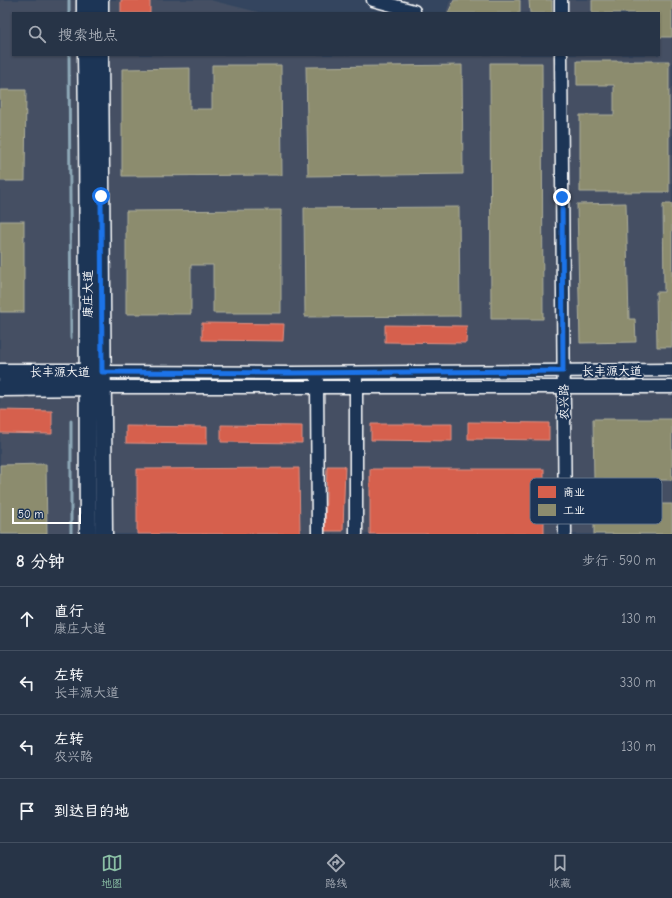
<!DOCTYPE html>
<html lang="zh">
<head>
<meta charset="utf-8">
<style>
	:root { --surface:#273447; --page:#333f52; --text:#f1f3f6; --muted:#a4aab4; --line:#434f60; --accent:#8abfa5 }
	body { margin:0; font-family:"Comic Neue","LXGW WenKai TC",sans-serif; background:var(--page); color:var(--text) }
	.scale { position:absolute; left:12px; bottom:10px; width:69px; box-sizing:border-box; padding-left:4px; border:2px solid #fff; border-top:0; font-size:11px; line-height:14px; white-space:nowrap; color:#fff; -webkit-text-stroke:3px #1d3557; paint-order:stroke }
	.stop { position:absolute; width:12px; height:12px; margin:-9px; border:3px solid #1a73e8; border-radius:50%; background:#fff }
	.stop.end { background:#1a73e8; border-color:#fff; box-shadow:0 1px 4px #0008 }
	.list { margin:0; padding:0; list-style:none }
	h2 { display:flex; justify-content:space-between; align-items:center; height:52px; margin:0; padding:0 16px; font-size:17px }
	h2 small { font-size:13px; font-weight:400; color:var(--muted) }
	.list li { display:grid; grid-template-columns:26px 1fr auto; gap:12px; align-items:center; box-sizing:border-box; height:64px; padding:0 16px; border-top:1px solid var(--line) }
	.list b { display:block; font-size:15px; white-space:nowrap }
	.list p { margin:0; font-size:13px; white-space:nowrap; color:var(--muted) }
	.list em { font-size:13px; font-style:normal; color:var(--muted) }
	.icon { flex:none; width:22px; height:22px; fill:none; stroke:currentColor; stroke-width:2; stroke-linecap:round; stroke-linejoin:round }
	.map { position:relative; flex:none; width:672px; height:534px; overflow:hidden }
	.search { position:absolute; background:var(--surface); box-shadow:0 1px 3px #0004; left:12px; right:12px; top:12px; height:44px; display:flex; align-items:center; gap:10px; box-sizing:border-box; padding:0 14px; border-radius:0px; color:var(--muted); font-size:15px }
	.sheet { height:308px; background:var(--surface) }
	nav { display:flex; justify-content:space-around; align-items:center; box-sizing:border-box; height:56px; border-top:1px solid var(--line); background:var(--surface); font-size:11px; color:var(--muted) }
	nav a { display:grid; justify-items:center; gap:2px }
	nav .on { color:var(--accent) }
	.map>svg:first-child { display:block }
</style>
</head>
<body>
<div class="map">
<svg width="672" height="534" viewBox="0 0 672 534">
	<rect width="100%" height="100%" fill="#34455f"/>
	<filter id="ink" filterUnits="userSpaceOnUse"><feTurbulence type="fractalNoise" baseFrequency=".025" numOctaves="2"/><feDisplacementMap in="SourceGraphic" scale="8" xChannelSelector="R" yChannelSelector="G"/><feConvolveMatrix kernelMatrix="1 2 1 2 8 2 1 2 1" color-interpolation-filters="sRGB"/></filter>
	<g filter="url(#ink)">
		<g fill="#445064">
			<path d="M0 0H85V13H13V55H86L87 372H0Z"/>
			<path d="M100 0H210L262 13H100Z"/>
			<path d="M450 0H672V370L102 372 100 55H659V13H446Z"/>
			<path d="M87 387 88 534H0V388Z"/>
			<path d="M102 387H672V534H104Z"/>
		</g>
		<g fill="#d6604d" stroke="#e29082">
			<rect x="121" y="0" width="29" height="13"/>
			<path d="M202 323 284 324 283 341 202 340Z"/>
			<path d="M385 325 467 326 466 343 385 342Z"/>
			<path d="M0 410 52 411V434L0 433Z"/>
			<path d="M468 422 549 423V440L468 439Z"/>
			<path d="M371 424H452V441L371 440Z"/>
			<path d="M221 425 302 426V443L221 442Z"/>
			<path d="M126 426 207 427V444L126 443Z"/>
			<path d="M327 466H345L343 531H325Z"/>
			<path d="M299 468 300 534H137V469Z"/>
			<rect x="370" y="469" width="174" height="65"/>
		</g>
		<g fill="#8c8c6e" stroke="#aeae9a">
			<path d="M454 0H520V13H448Z"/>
			<path d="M529 0H552V13H530Z"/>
			<path d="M592 0H672V37H659V13H592Z"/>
			<path d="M577 61H669V192H580V115H614V85H577Z"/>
			<path d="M490 63H542L543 319H491Z"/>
			<path d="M212 65H281L282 175 122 176V69L190 68V109H212Z"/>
			<path d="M462 65 463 174 308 176 306 67Z"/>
			<path d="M0 90H26L25 181H0Z"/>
			<path d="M626 203 629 319H635L636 342 580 343 577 204Z"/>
			<path d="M663 204H672V347H657L656 292H664Z"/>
			<path d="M459 207 460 316 305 317 304 208Z"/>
			<path d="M281 210V313H213V265H191V314H126V211Z"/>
			<rect x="0" y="221" width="24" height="91"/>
			<path d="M593 419H672V480H594Z"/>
			<path d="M46 464 47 534H0V465Z"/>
			<rect x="594" y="504" width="78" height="30"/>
		</g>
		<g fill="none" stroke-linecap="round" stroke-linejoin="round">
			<g stroke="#8ea9b8" stroke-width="3">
				<path d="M69 0V13"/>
				<path d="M69 55 71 338"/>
				<path d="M71 421V534"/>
			</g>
			<defs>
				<g id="minor">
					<path d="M373 0 414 11"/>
					<path d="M561 0V13"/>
					<path d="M561 55 565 534"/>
					<path d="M102 372 290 373 672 370"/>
					<path d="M317 380 318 534"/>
					<path d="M102 387H672"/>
					<path d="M356 534V379"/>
				</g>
				<g id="major">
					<path d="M85 0V13"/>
					<path d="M100 0V13"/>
					<path d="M86 55C89 215 87 374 88 534"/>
					<path d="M100 55 104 534"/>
					<path d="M0 372H98"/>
					<path d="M0 388 98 387"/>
				</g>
			</defs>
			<use href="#minor" stroke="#fff" stroke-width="15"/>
			<use href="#major" stroke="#fff" stroke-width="19"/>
			<use href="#minor" stroke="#1d3557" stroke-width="12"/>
			<use href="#major" stroke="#1d3557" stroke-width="16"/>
		</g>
	</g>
	<g fill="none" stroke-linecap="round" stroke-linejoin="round" filter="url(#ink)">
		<path stroke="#1a73e8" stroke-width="5" d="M101 196 102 372 290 373 563 371 562 197"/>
	</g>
	<g text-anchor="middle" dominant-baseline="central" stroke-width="4" stroke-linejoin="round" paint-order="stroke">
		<g font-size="12" fill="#fff" stroke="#1d3557">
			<text transform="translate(88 294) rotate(-90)">康庄大道</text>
			<text x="612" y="371">长丰源大道</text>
			<text x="60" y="372">长丰源大道</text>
			<text transform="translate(564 402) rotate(-91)">农兴路</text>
		</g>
	</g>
	<rect x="530" y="478" width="132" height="46" rx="6" fill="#1d3557" stroke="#617289" stroke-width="1"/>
	<rect x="538" y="486" width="18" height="12" fill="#d6604d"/>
	<rect x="538" y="504" width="18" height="12" fill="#8c8c6e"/>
	<g font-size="11" fill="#fff">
		<text x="563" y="496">商业</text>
		<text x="563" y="514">工业</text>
	</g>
</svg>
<div class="scale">50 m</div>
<div class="stop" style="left:101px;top:196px"></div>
<div class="stop end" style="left:562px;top:197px"></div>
<div class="search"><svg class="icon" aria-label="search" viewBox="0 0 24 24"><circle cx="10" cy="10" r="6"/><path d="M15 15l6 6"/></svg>搜索地点</div>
</div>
<section class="sheet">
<h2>8 分钟<small>步行 · 590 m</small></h2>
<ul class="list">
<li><svg class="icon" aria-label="ahead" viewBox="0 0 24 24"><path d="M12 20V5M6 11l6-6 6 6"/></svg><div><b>直行</b><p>康庄大道</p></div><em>130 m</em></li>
<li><svg class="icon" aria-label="left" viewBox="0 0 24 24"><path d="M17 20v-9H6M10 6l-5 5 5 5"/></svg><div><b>左转</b><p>长丰源大道</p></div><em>330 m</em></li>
<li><svg class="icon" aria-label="left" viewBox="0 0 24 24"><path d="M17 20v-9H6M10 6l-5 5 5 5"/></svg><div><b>左转</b><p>农兴路</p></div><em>130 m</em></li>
<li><svg class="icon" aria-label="arrive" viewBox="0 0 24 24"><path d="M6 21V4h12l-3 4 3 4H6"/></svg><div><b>到达目的地</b></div></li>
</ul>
</section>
<nav>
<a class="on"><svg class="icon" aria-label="map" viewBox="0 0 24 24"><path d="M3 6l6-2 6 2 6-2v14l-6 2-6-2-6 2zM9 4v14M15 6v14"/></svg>地图</a>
<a><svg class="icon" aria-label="directions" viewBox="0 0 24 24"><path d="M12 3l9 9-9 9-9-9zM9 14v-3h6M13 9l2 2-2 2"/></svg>路线</a>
<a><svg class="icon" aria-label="saved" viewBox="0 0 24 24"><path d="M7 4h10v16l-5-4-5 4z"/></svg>收藏</a>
</nav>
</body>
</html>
